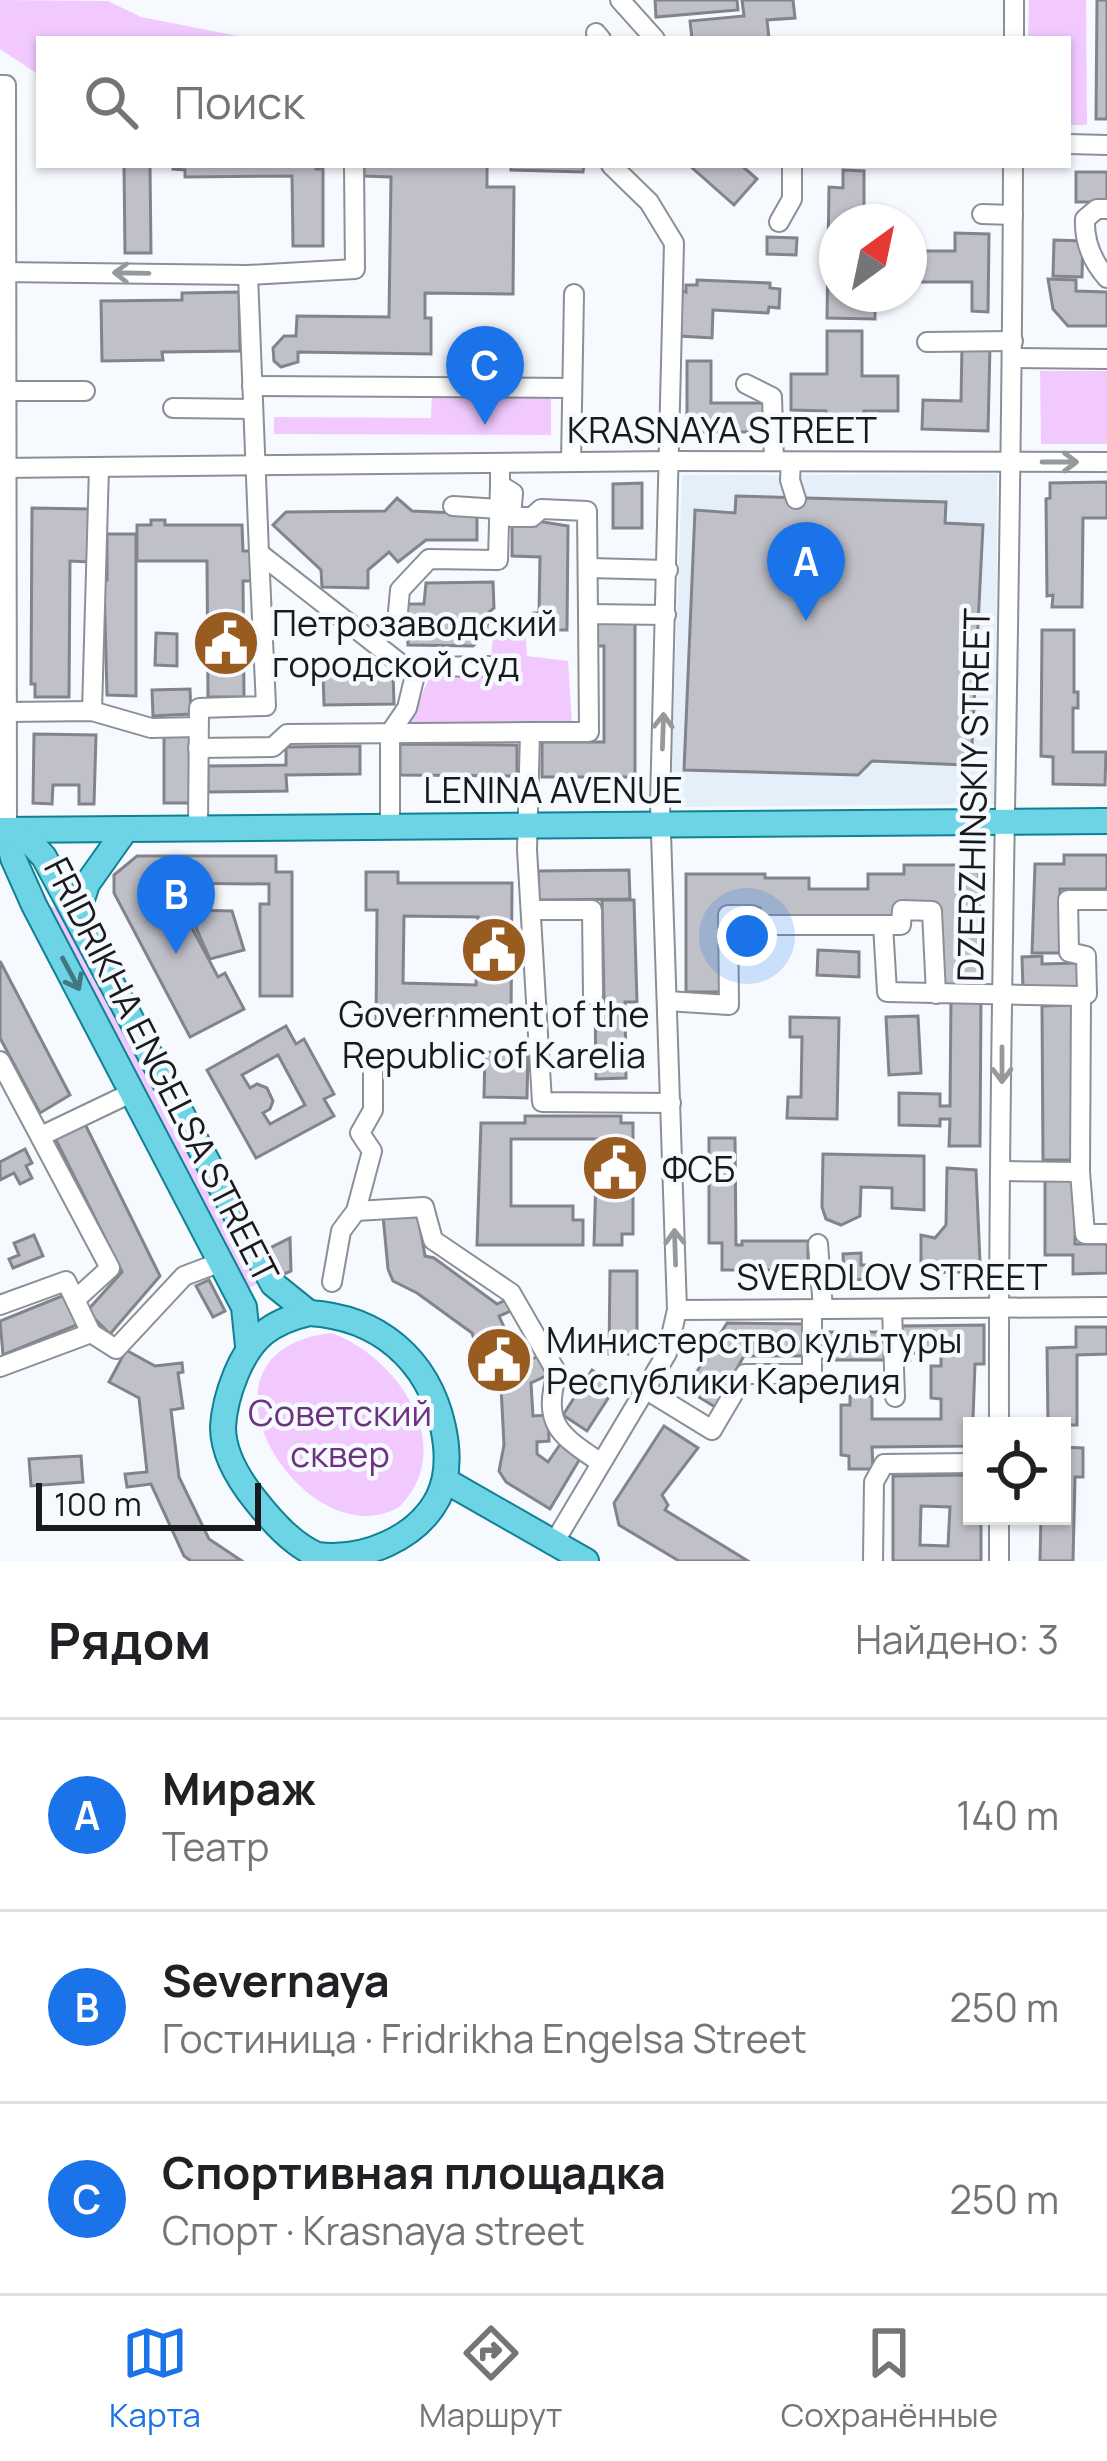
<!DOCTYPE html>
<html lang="ru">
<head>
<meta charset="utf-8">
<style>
	:root { --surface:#fff; --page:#f2f2f2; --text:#202124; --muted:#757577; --line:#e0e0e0; --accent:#1a73e8 }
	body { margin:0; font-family:Manrope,sans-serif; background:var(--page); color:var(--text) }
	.controls { position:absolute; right:36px; bottom:36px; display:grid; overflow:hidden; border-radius:0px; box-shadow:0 3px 9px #0004 }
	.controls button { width:108px; height:108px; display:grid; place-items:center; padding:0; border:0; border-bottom:3px solid var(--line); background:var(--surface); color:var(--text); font:60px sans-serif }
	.compass { position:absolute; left:819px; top:204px; width:108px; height:108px; border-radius:50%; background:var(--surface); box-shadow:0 3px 9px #0004; rotate:33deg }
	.scale { position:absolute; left:36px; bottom:30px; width:225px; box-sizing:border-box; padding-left:12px; border:6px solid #181a1d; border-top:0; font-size:33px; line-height:42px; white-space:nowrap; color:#181a1d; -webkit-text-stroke:9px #f6faff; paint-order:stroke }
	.you { position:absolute; left:747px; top:936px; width:42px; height:42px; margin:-30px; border:9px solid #fff; border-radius:50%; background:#1a73e8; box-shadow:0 0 0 18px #1a73e833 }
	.badge { display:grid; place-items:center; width:78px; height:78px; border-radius:50%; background:var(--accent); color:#fff; font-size:39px; font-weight:700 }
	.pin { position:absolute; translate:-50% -99px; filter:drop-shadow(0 3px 6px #0008) }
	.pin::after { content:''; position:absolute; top:63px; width:42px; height:36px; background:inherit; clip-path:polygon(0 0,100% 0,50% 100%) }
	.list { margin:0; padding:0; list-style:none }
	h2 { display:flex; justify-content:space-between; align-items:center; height:156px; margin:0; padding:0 48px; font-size:51px }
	h2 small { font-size:39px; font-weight:400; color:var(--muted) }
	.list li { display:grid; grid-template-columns:78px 1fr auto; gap:36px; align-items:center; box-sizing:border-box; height:192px; padding:0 48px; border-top:3px solid var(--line) }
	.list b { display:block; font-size:45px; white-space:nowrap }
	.list p { margin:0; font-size:39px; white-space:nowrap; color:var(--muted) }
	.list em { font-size:39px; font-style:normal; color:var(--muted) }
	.icon { flex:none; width:66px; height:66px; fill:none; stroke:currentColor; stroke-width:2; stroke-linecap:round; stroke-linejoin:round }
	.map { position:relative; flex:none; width:1107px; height:1561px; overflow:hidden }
	.search { position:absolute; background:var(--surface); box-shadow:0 3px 9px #0004; left:36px; right:36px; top:36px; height:132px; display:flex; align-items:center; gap:30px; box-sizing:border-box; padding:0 42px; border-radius:0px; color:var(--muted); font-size:45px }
	.sheet { height:732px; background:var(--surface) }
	nav { display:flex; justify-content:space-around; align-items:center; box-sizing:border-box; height:168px; border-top:3px solid var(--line); background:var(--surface); font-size:33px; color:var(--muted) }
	nav a { display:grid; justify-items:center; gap:6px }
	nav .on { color:var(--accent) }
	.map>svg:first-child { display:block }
</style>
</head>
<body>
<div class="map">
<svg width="1107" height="1561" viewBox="0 0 1107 1561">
	<rect width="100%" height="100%" fill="#f6faff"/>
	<path fill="#e4eff9" d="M997 474 996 804 670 807 682 475Z"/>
	<g fill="#f1c9ff">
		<path d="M0 0 108 1 141 17 253 39H39V75L0 49Z"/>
		<path d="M1029 0H1086L1087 125H1068V39H1028Z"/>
		<path d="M1040 371H1107V444H1041Z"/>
		<path d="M432 393 551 394V435L274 434V417L431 418Z"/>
		<path d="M494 621 525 624 527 656 568 661 572 724 407 727 429 679 490 672Z"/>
		<path d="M50 906 63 910 259 1283 247 1289 47 919Z"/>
		<path d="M331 1333C396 1355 460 1447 399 1507 306 1561 172 1352 331 1333Z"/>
	</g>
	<g fill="#bfc0c8" stroke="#82838b" stroke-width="3" fill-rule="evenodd">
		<path d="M655 0H737L738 10 656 17Z"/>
		<path d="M742 0H793L795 18 767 20 769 39H692L690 21 744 16Z"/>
		<path d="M1097 0H1107V119H1096Z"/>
		<path d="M124 165H316V169H323V246H293L292 176 185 177V170L173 169V165H150L151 253H125Z"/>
		<path d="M364 165H487V187H514L513 294 425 293V318H431V354L298 352V362L281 367 274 361 273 348 284 336H296L297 316 389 317 391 177 364 176Z"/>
		<path d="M511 165H584L583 172 511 170Z"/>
		<path d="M689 165H741L757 179 734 205Z"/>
		<path d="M843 170 864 171V222H837V294H875V319L827 318 829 187 843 188Z"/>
		<rect x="1076" y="172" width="31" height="30"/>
		<path d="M955 233 989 234 988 312 972 311V282H909V251H955Z"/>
		<path d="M767 237 797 238 796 255 767 254Z"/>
		<path d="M1054 240 1083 241 1082 277 1053 276Z"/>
		<path d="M1048 279 1076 280V291L1107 292V326H1068L1053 309Z"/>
		<path d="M697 280 770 283V288L780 289 779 308 769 307 768 313 713 310 712 338 680 336 682 291 686 292V285H697Z"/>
		<path d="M239 292 240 351 162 352 163 360 102 361 101 301 182 300V293Z"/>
		<path d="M827 331H862V376H898V411H864V420H826V411L791 410V374H827Z"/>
		<path d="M962 345 990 346 988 431 922 429 923 400 961 401Z"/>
		<path d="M687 361H711V403H769L768 432H687Z"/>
		<path d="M1107 482V518H1083L1082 607H1052L1053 595 1047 596 1046 499 1050 498V483Z"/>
		<path d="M642 483V528H613V484Z"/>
		<path d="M736 496 946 502 945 523 983 525 972 745 965 744 964 765 872 761 858 775 684 770 695 510 735 513Z"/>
		<path d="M397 498 412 511 477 514V540H426L398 562 389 552 368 570V588L322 587 321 570 273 525 286 512 385 511Z"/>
		<path d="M32 508 89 509V562L70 561 69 697H35V684H31Z"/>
		<path d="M151 520H165V525H242L243 551H251V581H243L244 697H208L207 561H137V525H151Z"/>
		<path d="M537 521 568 526 567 630H534V613H539L540 557 512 556V525L536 526Z"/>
		<path d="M107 534H136V696L107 695 104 580H107Z"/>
		<path d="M493 582 494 608 489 612 486 635 473 646 408 645 407 604H424L426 583Z"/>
		<path d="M592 622H635V777H542V742H604V646H592Z"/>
		<path d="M1042 630H1074V692H1078V708H1073V752H1106L1105 785 1053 784V757L1041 756Z"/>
		<path d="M156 633 177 634V666L155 665Z"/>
		<path d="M393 673 394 704 324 705 323 674Z"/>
		<path d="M190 689 191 714 153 716 152 690Z"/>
		<path d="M34 734 96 735 94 804H79V785H53L52 804 33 803Z"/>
		<rect x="164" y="736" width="30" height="67"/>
		<path d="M400 744 517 745V776L400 775Z"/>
		<path d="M360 746V774L286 775 287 791 208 792V766L286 765V747Z"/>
		<path d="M1064 855H1107V889H1060V953H1032L1035 864H1064Z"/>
		<path d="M137 856H276V872H292V996H260V904H269V884L159 883 151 897 171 936 191 926 218 977 225 973 244 1009 190 1037 114 893V875Z"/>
		<path d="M904 865H979L980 989H939V907L897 922H759L760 908H722V992H686V874H765V878H809V889H868V874H904Z"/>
		<path d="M629 870 630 899 539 900 538 871Z"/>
		<path d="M366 872H398V883H512L511 1022H460V1016L403 1015V1024L376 1023 377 910H366ZM404 916 478 917 476 985 403 983Z"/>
		<path d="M602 900H634L637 1002H625L626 1078 596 1079 595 1002H604Z"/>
		<path d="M188 910 232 911 244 950 210 959Z"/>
		<path d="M818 950 859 952V977L817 975Z"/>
		<path d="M1042 956V964L1079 963 1080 989 1023 990 1022 957Z"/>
		<path d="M0 961 70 1095 40 1113 0 1038Z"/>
		<path d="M951 999H981L980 1146H949L950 1119H940V1126L899 1125V1093L940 1094V1106H950Z"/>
		<path d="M1073 1005 1074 1160H1043L1042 1006Z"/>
		<path d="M918 1016 921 1073 889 1075 886 1017Z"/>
		<path d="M790 1017 839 1018 837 1119 787 1118 788 1097H801L802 1037H790Z"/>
		<path d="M286 1026 296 1044 304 1039 334 1094 324 1099 334 1116 256 1158 207 1070ZM278 1055 305 1105 270 1124 263 1113 270 1109 273 1101 267 1088 257 1084 250 1088 242 1075Z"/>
		<path d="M485 1052 528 1053 527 1098 484 1097Z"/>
		<path d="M525 1116H621V1123H633V1234H622V1245H594L597 1139H511V1206H573V1220H583V1245H477L481 1123H525Z"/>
		<path d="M84 1122 160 1276 110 1334 87 1311 122 1272 55 1138Z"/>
		<path d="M709 1138H735L736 1245H742V1241H808V1270H722V1243H709Z"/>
		<path d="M25 1149 32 1163 26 1166 32 1178 20 1184 14 1173 0 1180V1162Z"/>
		<path d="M823 1154 924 1156V1210L892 1208V1188L861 1187 860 1216 841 1225 826 1219 822 1207Z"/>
		<path d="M947 1168 976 1170 980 1262 968 1272 921 1273V1235L935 1238 946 1225Z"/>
		<path d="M1045 1177H1075V1244H1107V1273L1073 1274V1255H1045Z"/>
		<path d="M417 1210 425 1256 434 1258 497 1304 508 1299 513 1310 499 1316 521 1364 541 1355 550 1374 531 1383 533 1416 548 1415 549 1441 537 1442V1454L548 1462 561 1443 581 1457 550 1509 506 1482 499 1471 504 1445 501 1387 492 1370 485 1374 472 1333 417 1293 393 1281 388 1269 383 1216Z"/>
		<path d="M34 1235 43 1256 13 1268 9 1259 19 1255 14 1243Z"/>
		<path d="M290 1238 291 1271 284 1274 270 1248Z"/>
		<path d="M861 1253V1265H869L870 1279 844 1280 843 1254Z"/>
		<path d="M610 1271H637V1354H609Z"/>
		<path d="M209 1280 225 1311 213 1317 196 1286Z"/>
		<path d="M67 1294 79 1324 3 1355 0 1321Z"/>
		<path d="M727 1323 805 1324V1356H744L715 1407 686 1389Z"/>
		<path d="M984 1325V1364H975L972 1446 872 1447 873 1469H849V1456L841 1455V1405H850V1396H872V1419H941V1399L931 1398V1366H941V1353H910V1360H900V1326Z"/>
		<path d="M1076 1327H1107V1354L1077 1355V1425H1048L1047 1348 1076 1347Z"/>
		<rect x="826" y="1332" width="74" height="28"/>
		<path d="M126 1350 155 1366 182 1363 183 1372 178 1373 183 1408 171 1410 179 1477 209 1539 242 1561H191L184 1556 151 1484 127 1487 125 1474 147 1472 139 1398 109 1382Z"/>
		<path d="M592 1370 616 1386 587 1431 563 1415Z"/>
		<path d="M664 1426 698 1448 662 1495 668 1505 665 1510 748 1561H679L619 1525 614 1503Z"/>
		<path d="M1062 1447 1083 1448V1477H1075L1073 1561H1040L1041 1516H1062Z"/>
		<path d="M81 1456 83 1482 31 1486 29 1459Z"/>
		<path d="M972 1475V1516H981V1561H893V1476ZM921 1506 950 1507 948 1546 920 1545Z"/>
	</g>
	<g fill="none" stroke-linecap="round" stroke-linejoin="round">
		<defs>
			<g id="minor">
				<path d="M620 0 655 39"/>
				<path d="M596 33 601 39"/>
				<path d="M1014 39V0"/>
				<path d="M0 85H6L7 830"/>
				<path d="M1068 144 1107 145"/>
				<path d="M1107 209H1097L1085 219C1084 242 1092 261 1107 278"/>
				<path d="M982 214 1013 215"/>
				<path d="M779 222 792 199V165"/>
				<path d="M0 272 248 275 355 269 354 165"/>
				<path d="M248 275 259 553 415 675"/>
				<path d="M927 342 1013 341"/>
				<path d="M1013 358 1107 359"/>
				<path d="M746 384 772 397 774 461"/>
				<path d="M252 386 572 388"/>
				<path d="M6 391H85"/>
				<path d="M173 408 253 409"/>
				<path d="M571 462 574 294"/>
				<path d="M791 462 790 480 796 499"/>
				<path d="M500 463V485L513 493 511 517H532L541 509 587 511 588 614"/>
				<path d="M0 468 671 461 1107 462"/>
				<path d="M453 506 499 509"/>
				<path d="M589 568 668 570"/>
				<path d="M398 612 400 590 429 559 498 560 500 485"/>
				<path d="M666 615 588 614 589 732H530L527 850 542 1102 671 1103"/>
				<path d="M92 711 99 467"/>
				<path d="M7 712 92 711 151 728 198 727"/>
				<path d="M198 748 273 747 287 734 530 732"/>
				<path d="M390 826V733L407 708 415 675 425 667 489 666"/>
				<path d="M198 828 199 708 266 706 259 553"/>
				<path d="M534 910H592L593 995"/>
				<path d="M936 994 932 911 902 910 901 925H883L887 992 1081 996 1087 994 1086 956 1069 952 1068 900H1107"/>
				<path d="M1081 996 1080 1172 1085 1234H1107"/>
				<path d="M667 1001 729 1005 728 915H752V925H883"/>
				<path d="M0 1061 110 1268 76 1299"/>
				<path d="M41 1136 133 1092"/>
				<path d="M1002 1171 1080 1172"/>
				<path d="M356 1211 424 1207 433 1240 511 1293 557 1373C542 1425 560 1435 601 1463"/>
				<path d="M818 1244 823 1309"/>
				<path d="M332 1282 341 1231 356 1211 372 1151 360 1133 373 1110V1059"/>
				<path d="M0 1305 66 1281 91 1333 116 1349 184 1276 221 1262"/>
				<path d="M892 1309 895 1397"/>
				<path d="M677 1310 1107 1307"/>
				<path d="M0 1367 91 1333"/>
				<path d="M645 1389 712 1430 745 1374H812V1310"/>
				<path d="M999 1426C998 1006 1012 585 1013 165"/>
				<path d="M555 1541 667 1353 677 1310 660 804 674 243 649 202 611 165"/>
				<path d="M873 1561 874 1482 884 1464 972 1463"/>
				<path d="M999 1561V1516"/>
			</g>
			<g id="major">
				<path d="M0 830 1107 821"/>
				<path d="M7 830 13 858 34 905 244 1307 248 1346"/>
				<path d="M10 832 32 844 44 857 273 1284 309 1313"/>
				<path d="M77 915 87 884 126 829"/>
				<path d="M309 1313C378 1317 428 1359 443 1427 448 1450 449 1476 438 1498 417 1538 364 1561 317 1555 292 1544 272 1521 256 1501 239 1480 223 1454 223 1427 224 1408 229 1391 236 1374 251 1338 270 1322 309 1313Z"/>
				<path d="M446 1481 586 1561"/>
			</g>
		</defs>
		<use href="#minor" stroke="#8a9097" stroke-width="22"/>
		<use href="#major" stroke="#0f8193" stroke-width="28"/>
		<use href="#minor" stroke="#fff" stroke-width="18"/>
		<use href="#major" stroke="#6cd4e5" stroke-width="24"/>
	</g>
	<defs><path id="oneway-shaft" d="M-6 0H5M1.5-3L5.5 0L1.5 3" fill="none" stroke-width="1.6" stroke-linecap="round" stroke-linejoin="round" transform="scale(3)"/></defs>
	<g stroke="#979899">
		<use href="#oneway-shaft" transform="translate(131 273) rotate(-179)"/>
		<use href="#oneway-shaft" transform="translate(1060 462)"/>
		<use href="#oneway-shaft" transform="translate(663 731) rotate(-88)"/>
		<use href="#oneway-shaft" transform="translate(1002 1065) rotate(90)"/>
		<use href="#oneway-shaft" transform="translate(675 1247) rotate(-92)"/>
	</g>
	<use stroke="#427781" href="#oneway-shaft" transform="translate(71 974) rotate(62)"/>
	<defs>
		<symbol id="civic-disc" viewBox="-11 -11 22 22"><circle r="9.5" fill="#995c20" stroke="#f6faff"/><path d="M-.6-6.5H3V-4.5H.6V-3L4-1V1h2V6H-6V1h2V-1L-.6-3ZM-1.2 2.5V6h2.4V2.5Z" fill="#fff"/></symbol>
	</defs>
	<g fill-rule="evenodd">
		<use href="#civic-disc" x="188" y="605" width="76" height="76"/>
		<use href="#civic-disc" x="456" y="912" width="76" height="76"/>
		<use href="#civic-disc" x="577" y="1130" width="76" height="76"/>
		<use href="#civic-disc" x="461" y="1322" width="76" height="76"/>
	</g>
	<g text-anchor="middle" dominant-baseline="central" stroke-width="9" stroke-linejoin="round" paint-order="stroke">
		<g font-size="36" fill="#181a1d" stroke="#f6faff">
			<text x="722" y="429">KRASNAYA STREET</text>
			<text x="553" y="789">LENINA AVENUE</text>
			<text transform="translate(973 795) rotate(-89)">DZERZHINSKIY STREET</text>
			<text transform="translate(162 1070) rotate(63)">FRIDRIKHA ENGELSA STREET</text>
			<text x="892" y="1276">SVERDLOV STREET</text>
		</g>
		<g font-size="36" fill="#181a1d" stroke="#f6faff" text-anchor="start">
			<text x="272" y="622">Петрозаводский<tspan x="272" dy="41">городской суд</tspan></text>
			<text x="494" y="1013" text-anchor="middle">Government of the<tspan x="494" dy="41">Republic of Karelia</tspan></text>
			<text x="662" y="1168">ФСБ</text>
			<text x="546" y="1339">Министерство культуры<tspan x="546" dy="41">Республики Карелия</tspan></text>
		</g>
		<g font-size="36" fill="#6d3280" stroke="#f6faff">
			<text x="340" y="1412">Советский<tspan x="340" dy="41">сквер</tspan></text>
		</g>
	</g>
</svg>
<div class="controls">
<button><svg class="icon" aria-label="locate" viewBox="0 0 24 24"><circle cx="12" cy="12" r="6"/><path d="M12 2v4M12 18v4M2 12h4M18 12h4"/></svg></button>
</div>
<svg class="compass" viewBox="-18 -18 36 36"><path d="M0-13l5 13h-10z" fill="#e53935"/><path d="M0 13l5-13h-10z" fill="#757577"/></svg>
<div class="scale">100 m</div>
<div class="you"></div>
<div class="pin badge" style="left:806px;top:621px">A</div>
<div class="pin badge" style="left:176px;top:954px">B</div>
<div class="pin badge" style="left:485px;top:425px">C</div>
<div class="search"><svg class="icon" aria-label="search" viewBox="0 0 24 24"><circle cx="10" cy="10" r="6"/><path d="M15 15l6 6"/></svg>Поиск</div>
</div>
<section class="sheet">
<h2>Рядом<small>Найдено: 3</small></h2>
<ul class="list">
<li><span class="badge">A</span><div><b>Мираж</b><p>Театр</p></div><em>140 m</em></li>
<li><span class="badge">B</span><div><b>Severnaya</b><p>Гостиница · Fridrikha Engelsa Street</p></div><em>250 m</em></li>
<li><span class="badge">C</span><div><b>Спортивная площадка</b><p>Спорт · Krasnaya street</p></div><em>250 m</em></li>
</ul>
</section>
<nav>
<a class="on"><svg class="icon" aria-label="map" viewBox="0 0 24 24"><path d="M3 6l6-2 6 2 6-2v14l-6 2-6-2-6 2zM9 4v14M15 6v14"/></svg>Карта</a>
<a><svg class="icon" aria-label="directions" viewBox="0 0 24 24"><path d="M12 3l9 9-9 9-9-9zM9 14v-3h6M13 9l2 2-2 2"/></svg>Маршрут</a>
<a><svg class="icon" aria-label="saved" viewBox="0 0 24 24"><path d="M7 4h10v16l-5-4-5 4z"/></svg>Сохранённые</a>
</nav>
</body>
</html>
